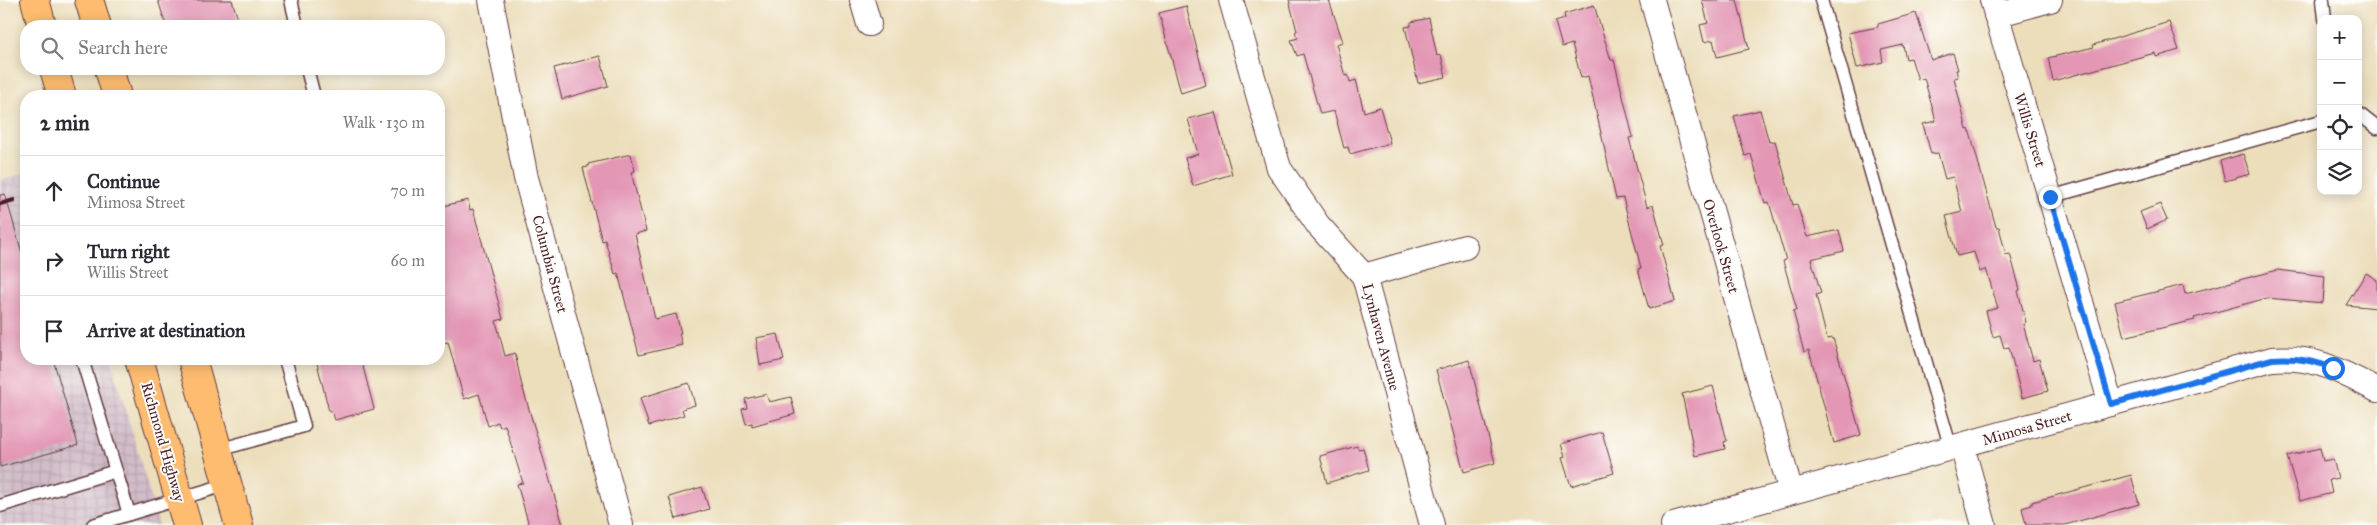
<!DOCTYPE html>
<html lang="en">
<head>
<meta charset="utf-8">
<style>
	:root { --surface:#fff; --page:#f2f2f3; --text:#2b2b33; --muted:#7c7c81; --line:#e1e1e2 }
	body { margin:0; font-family:"IM FELL Great Primer",serif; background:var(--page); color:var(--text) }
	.controls { position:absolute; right:15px; top:15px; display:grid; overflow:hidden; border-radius:10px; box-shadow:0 2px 12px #0003 }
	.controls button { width:45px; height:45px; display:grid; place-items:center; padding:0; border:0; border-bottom:1px solid var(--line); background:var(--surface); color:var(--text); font:25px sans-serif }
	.stop { position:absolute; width:15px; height:15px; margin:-11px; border:4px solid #1a73e8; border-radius:50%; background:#fff }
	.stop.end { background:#1a73e8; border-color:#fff; box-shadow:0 1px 5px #0008 }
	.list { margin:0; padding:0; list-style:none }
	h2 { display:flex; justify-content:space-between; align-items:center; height:65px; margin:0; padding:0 20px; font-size:21px }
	h2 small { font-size:16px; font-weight:400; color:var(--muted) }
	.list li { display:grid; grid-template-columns:32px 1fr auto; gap:15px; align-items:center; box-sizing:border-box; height:70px; padding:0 20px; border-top:1px solid var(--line) }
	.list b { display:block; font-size:19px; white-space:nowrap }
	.list p { margin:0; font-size:16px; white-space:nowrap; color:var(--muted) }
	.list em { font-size:16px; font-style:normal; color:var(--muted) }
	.icon { flex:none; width:28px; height:28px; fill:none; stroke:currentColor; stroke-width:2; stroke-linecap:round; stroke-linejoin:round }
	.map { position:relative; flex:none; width:2377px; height:525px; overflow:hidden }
	.search { position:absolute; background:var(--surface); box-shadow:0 2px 12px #0003; left:20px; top:20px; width:425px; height:55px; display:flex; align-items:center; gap:12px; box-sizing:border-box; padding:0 18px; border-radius:20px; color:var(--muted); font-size:19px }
	.panel { position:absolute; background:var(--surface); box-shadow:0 2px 12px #0003; left:20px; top:90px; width:425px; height:275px; border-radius:20px }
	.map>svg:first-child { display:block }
</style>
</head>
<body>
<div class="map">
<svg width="2377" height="525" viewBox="0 0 2377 525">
	<defs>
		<pattern id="industrial-grid" width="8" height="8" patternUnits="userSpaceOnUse" patternTransform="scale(1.25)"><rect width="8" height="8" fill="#d1bdc9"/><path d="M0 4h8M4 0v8" fill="none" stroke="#b5a2ad"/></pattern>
	</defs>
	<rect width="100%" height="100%" fill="#fdfcf7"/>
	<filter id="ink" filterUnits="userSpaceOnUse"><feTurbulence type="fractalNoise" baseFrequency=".02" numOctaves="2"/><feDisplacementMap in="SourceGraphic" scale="10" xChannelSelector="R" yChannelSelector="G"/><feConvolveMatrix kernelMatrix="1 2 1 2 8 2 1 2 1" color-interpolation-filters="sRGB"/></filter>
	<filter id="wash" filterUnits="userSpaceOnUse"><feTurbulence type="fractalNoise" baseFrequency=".0096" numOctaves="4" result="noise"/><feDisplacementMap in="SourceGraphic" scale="20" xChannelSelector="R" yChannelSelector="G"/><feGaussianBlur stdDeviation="1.12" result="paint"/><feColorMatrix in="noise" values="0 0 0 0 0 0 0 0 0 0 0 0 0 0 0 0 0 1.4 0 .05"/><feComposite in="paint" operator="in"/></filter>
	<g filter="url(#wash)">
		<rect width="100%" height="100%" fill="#ecdebb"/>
		<path fill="url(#industrial-grid)" d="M26 173V359H111L159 525H0V181Z"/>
		<g id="blocks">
			<g fill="#e397b5">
				<path d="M158 0H232L240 26H166Z"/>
				<path d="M1289 0H1329L1343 42 1336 44 1345 76 1348 75 1350 82 1356 80 1364 112 1380 107 1390 143 1350 154 1348 147 1344 148 1334 111 1320 114 1303 54 1297 56 1291 40 1298 38 1295 32 1297 31Z"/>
				<path d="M1702 0H1737L1749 49 1717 57 1713 40 1704 42 1700 25 1708 23Z"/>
				<path d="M1594 5 1611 60H1614L1633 137 1629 138 1647 207 1653 205 1664 245 1660 246 1675 301 1649 309 1638 269 1641 268 1623 198 1616 199 1588 76 1581 78 1572 44 1562 47 1555 22 1565 19 1564 14Z"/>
				<path d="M1186 6 1206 85 1181 93 1159 13Z"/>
				<path d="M1916 13 1931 60 1953 53 1958 70H1956L1958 77 1954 78 1967 130 1969 129 1996 227H1999L2006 255 2010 254 2015 271 2020 290 2018 291 2026 322 2023 324 2033 361 2039 359 2048 391 2022 398 2009 347 2004 348 2000 335 1993 337 1986 311 1998 308 1986 269 1980 272 1974 252 1957 256 1946 216 1962 212 1953 177 1945 179 1938 153 1931 154 1923 124 1936 121 1924 78 1918 80 1911 58 1906 59 1903 45 1881 50 1883 62 1857 68 1848 33 1878 27V24Z"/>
				<path d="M1429 18 1437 56 1441 55 1446 77 1418 83 1405 27 1411 26V22Z"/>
				<path d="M2169 22 2179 50 2156 57 2155 53 2053 81 2048 58 2094 47 2093 45Z"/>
				<path d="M600 56 608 86 562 99 554 68Z"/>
				<path d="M1760 110 1769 142 1775 141 1793 205 1797 204 1807 237 1839 230 1844 251 1811 259 1821 293 1816 295 1827 339 1833 338 1861 435 1834 443 1809 350 1804 352 1793 311 1797 310 1783 261 1786 260 1769 202 1765 203 1751 154 1745 156 1734 116Z"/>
				<path d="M1215 112 1232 174 1193 186 1185 158 1198 154 1188 119Z"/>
				<path d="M631 154 635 171 631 172 646 231 635 234 655 319 676 314 681 333H679L682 345 639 355 618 273 615 274 605 240 602 241 583 168 588 167V164Z"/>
				<path d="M2243 154 2250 174 2225 181 2220 161Z"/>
				<path d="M5 194 26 267V359H53L78 445 0 467V195Z"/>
				<path d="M468 200 470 210 473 209 503 319 496 321 505 356 515 353 521 382 563 525H529L517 484 523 483 505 425 500 427 498 422 488 426 479 394 464 399 448 342 443 343 439 329V207Z"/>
				<path d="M2160 204 2167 220 2147 229 2140 212Z"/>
				<path d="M2278 270 2325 276 2323 303 2267 298 2194 318 2195 320 2124 337 2115 302 2183 285 2185 294Z"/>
				<path d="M2366 273 2377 280V308L2346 305Z"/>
				<path d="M778 334 784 360 760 365 756 338Z"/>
				<path d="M316 359H361L374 409 335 420 332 411H329Z"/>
				<path d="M1469 360 1495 463 1464 472 1436 370Z"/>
				<path d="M689 383 695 405 682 409 684 415 649 426 640 398Z"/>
				<path d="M1713 386 1727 441 1724 442 1725 449 1695 456 1682 394Z"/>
				<path d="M766 394 769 402 791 397 795 414 752 426V423L746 424 742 409 747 408 745 399Z"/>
				<path d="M1602 432 1614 473 1571 486 1562 458 1565 457 1561 444Z"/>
				<path d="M1357 446 1358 449 1363 448 1369 470 1327 483 1320 456Z"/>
				<path d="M2320 448 2323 461 2333 459 2338 478 2329 480 2332 493 2300 501 2287 456Z"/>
				<path d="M2131 475 2139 504 2065 525H2026L2022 508 2032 505V502Z"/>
				<path d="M702 487 709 509 676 519 669 497Z"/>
			</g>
		</g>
	</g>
	<g filter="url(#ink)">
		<use href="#blocks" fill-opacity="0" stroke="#623c41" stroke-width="1"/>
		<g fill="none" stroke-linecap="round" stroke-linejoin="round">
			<defs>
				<g id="service">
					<path d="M291 0 297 26"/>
					<path d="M1821 0 1951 449"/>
					<path d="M2323 0 2325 19"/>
					<path d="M307 69 314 96"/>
					<path d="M2358 113 2377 128"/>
					<path d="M2050 197 2321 121"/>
					<path d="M82 359 129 514 228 484"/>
					<path d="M218 450 304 426 285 359"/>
					<path d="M0 506 116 471"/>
					<path d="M93 525 129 514"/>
				</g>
				<g id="minor">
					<path d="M491 0 526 178 621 525"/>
					<path d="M862 0 869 24"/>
					<path d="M1231 0 1279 168 1318 225 1364 276 1432 525"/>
					<path d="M1652 0 1791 492"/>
					<path d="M1992 0 2111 404"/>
					<path d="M1996 15 2050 0"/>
					<path d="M1364 276 1465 247"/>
					<path d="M1962 446 1984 525"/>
					<path d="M1673 525 2272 359C2315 355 2339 371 2377 390"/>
				</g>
				<g id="primary">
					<path d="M35 0 42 26"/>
					<path d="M89 0 97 26"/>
					<path d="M54 69 62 96"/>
					<path d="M109 69 117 96"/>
					<path d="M139 359 187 525"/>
					<path d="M192 359 239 525"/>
				</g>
			</defs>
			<use href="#service" stroke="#623c41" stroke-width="15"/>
			<use href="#minor" stroke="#623c41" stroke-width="26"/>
			<use href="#primary" stroke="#623c41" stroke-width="30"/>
			<use href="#service" stroke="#fff" stroke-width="12"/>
			<use href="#minor" stroke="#fff" stroke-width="24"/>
			<use href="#primary" stroke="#fdbc70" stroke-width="28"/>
			<path stroke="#4a1f2b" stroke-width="4" d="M0 204 14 200"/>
		</g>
	</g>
	<g fill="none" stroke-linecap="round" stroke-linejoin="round" filter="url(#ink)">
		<path stroke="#1a73e8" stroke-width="6" d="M2050 197 2111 404 2272 359C2294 357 2312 360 2333 368"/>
	</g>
	<g text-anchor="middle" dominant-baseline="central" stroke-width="4" stroke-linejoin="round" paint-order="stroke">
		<g font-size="15" fill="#4a1f2b" stroke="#fdfcf7">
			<text transform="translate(2030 130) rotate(73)">Willis Street</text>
			<text transform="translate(1721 246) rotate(74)">Overlook Street</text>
			<text transform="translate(550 264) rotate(75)">Columbia Street</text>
			<text transform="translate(1381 337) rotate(75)">Lynhaven Avenue</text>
			<text transform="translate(2027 428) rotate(-16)">Mimosa Street</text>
			<text transform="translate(163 442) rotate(74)">Richmond Highway</text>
		</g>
	</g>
</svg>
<div class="controls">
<button>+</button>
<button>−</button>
<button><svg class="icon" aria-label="locate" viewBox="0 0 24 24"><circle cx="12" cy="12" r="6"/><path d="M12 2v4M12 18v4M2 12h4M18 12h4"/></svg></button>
<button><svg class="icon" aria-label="layers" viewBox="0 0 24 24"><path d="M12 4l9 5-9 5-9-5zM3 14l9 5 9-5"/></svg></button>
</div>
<div class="stop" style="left:2333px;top:368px"></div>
<div class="stop end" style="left:2050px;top:197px"></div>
<div class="search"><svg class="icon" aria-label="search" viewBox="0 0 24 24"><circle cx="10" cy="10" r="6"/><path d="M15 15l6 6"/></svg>Search here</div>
<section class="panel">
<h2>2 min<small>Walk · 130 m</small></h2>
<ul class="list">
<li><svg class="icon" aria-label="ahead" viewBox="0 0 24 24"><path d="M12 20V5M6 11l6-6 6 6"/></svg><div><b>Continue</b><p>Mimosa Street</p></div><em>70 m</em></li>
<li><svg class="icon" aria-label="right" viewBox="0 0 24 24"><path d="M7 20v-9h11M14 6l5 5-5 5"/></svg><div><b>Turn right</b><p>Willis Street</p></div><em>60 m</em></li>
<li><svg class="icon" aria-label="arrive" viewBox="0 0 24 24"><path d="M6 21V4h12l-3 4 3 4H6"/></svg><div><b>Arrive at destination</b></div></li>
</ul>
</section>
</div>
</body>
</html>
